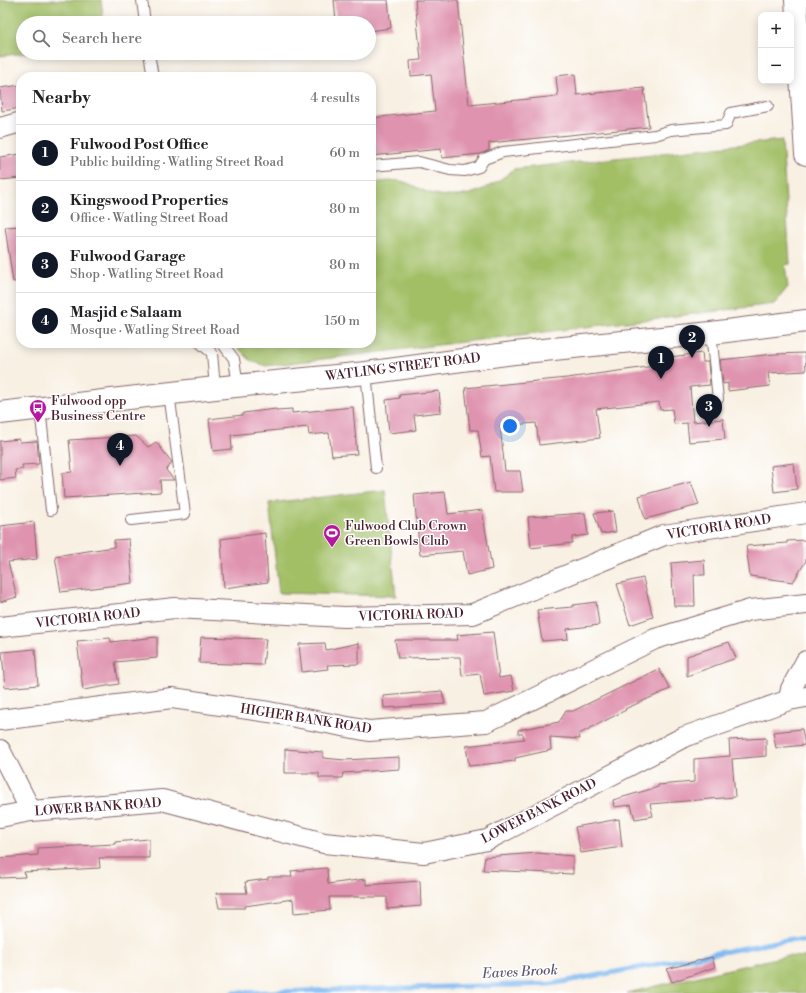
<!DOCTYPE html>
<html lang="en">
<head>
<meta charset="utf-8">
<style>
	:root { --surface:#fff; --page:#f2f2f2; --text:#202124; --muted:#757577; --line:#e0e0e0; --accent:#111827 }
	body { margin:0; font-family:"Libre Bodoni",serif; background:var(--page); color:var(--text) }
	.controls { position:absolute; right:12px; top:12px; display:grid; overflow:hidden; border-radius:8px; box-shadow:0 2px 10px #0003 }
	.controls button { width:36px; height:36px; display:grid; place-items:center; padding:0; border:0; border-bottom:1px solid var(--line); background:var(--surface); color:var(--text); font:20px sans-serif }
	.you { position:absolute; left:510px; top:426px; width:14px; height:14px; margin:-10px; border:3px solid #fff; border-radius:50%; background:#1a73e8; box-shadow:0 0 0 6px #1a73e833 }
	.badge { display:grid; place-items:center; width:26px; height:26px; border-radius:50%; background:var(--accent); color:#fff; font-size:13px; font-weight:700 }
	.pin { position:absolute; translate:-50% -33px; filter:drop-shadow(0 1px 2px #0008) }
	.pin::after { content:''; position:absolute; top:21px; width:14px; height:12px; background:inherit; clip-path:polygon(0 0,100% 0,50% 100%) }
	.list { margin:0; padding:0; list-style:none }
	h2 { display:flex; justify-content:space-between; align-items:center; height:52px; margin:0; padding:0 16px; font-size:17px }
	h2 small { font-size:13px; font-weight:400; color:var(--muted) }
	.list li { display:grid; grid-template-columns:26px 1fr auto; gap:12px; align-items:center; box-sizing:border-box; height:56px; padding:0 16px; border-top:1px solid var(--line) }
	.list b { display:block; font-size:15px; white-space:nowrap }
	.list p { margin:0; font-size:13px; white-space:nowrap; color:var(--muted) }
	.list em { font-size:13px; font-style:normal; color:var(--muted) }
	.icon { flex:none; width:22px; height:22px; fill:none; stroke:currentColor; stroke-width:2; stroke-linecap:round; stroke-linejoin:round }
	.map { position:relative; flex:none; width:806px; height:993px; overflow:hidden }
	.search { position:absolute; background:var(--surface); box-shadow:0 2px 10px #0003; left:16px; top:16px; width:360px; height:44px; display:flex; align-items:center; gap:10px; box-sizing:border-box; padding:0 14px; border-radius:22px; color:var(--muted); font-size:15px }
	.panel { position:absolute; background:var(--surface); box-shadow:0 2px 10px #0003; left:16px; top:72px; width:360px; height:276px; border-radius:16px }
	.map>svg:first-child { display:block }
</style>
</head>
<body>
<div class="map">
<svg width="806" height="993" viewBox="0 0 806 993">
	<rect width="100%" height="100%" fill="#fff"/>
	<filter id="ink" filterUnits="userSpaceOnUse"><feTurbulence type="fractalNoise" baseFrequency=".025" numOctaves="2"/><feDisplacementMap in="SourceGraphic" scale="8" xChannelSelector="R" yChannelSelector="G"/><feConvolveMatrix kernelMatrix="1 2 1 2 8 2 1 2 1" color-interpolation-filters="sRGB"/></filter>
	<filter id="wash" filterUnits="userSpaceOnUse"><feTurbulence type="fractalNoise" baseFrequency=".012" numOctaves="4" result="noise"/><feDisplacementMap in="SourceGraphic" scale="16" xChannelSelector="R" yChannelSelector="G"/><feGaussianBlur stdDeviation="0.9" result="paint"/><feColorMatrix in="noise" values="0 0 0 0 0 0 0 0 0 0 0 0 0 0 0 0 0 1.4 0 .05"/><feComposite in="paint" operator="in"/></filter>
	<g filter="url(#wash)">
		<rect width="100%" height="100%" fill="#f8f0e2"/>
		<g fill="#a2bf66" stroke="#766f48">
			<path d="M0 0H101L104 23H23V53H26L0 56Z"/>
			<path d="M782 140 790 264 785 265 788 287 774 304 266 366 251 361 233 343H371V183C379 183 394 179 401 181 410 183 418 189 427 192 462 203 487 191 514 169Z"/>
			<path d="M385 490 396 596 279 593 269 503Z"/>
			<path d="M785 956 806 957V993H627Z"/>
		</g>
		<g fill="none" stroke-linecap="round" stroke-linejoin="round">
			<path stroke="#81b9f1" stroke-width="5" d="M232 993 551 984 792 939 806 941"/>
		</g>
		<g id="blocks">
			<g fill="#df93ae">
				<path d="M334 0H388L391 28 369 31V23H358V19L336 21Z"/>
				<path d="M415 0H458L469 105 558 96 556 76 575 74 577 95 644 88 649 127 489 143V150L481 154 442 158 441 149 371 156V118L435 111 431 74 411 76 410 61 421 60Z"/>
				<path d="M21 85V108L2 111 0 88Z"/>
				<path d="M21 154V178L0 180V157Z"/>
				<path d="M21 226V281L13 282 5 227Z"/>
				<path d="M702 353 703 362H708L710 385 690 387 693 422 723 419 725 439 689 442 687 423 674 424 672 409 660 410 659 402 596 409 600 438 539 445 536 423 500 426 505 471H520L523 492H494L490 456 482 457 478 430H470L465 388 567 378 655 366 654 359Z"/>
				<path d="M805 353 806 371 768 373 770 386 728 391V383L723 384 720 360 774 354Z"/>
				<path d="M439 391 441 412 414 415 416 430 389 433 386 400 400 398 399 395Z"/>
				<path d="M353 407 357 454 332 456 329 433 309 435 308 427 231 435 232 449 213 451 209 419 243 415V413L276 409V410L292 409V413Z"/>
				<path d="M136 436 148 447 156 442 171 461 172 463 166 470 174 480H160L161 492 64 498 62 473 72 472 69 440Z"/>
				<path d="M19 439 20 442 37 441 39 464 22 465 23 469 15 470 16 478 0 480V441Z"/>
				<path d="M794 463 797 489 774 492 771 466Z"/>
				<path d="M691 482 699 505 645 519 639 496Z"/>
				<path d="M445 492 448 514 482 510 492 569 467 575 463 551 420 555 414 495Z"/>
				<path d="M613 511 616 532 601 534 594 513Z"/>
				<path d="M585 513 588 535 572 537V543L531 548 528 517Z"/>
				<path d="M34 522 37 559 8 562 17 597 0 602V526Z"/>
				<path d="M265 533 268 582 224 588 221 539Z"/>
				<path d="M129 539 133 583 61 592 55 556 114 547V540Z"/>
				<path d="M806 540V561L793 582 750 576 746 546 787 543V541Z"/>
				<path d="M704 560 705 575H694L695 606H674L671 563Z"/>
				<path d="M643 578 653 617 630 625 617 584Z"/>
				<path d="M596 602 599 625 567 629 568 639 542 641 537 610 573 607V605Z"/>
				<path d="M493 632 499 678 511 676 514 691 484 696 480 674 462 676 460 657 398 658 395 640H458L457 635Z"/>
				<path d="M157 637V658L115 662 119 684 83 690 77 641 110 638 111 642Z"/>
				<path d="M201 637 266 639 263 665 199 663Z"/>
				<path d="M729 642 736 658 687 676V656Z"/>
				<path d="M325 643 326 650 359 643V664L327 665 328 669 302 672 299 644Z"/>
				<path d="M35 649 38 685 5 688 2 652Z"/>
				<path d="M659 669 670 689 625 709 626 710 579 734 580 739 550 737 551 750 515 758V761L469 766 466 746 524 739 523 734H518V730L559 722 566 711H573Z"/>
				<path d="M442 691 445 704 384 708 383 696Z"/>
				<path d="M802 729 805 745 776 748 773 732Z"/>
				<path d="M766 738V756L732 759 735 797 650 804 653 816 635 819 631 805 614 807 613 800 658 787V785L694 782V759L730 756 729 740Z"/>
				<path d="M285 749 323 752V758L345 760 399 757V769L343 773 342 778H319V773H285Z"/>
				<path d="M619 819 622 847 581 853 575 827Z"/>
				<path d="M149 839V858H99L100 868 24 872 25 877 0 878V858L38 855V848L115 844V842Z"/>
				<path d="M537 853 573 856V874L483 870 485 857Z"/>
				<path d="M327 868 328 884 366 879V885L420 881 421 906 387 909V897H329L330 910 294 913 293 899 245 906V908H219L216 893H247L245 882 268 879V877H292L291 871Z"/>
				<path d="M712 957 715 967 672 982 667 969Z"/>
			</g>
		</g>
	</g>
	<g filter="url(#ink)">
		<use href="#blocks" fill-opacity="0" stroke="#87686b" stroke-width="1"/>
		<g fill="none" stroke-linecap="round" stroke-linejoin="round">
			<defs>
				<g id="service">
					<path d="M142 0 145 23"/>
					<path d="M149 53 153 77"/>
					<path d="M371 166 419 162 450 170 465 171 479 167 484 159 503 152 655 135 671 130 726 125 731 113 768 106"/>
					<path d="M711 333 718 399"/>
					<path d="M200 343 212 353 215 388"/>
					<path d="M222 343 234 359 238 386"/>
					<path d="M366 373 376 468"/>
					<path d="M40 408 51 510"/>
					<path d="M131 520 185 514 169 393"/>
				</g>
				<g id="minor">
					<path d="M0 128 21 122"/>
					<path d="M0 627 175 608 344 617 473 614 664 535 806 513"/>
					<path d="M789 700 791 689 806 661"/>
					<path d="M0 720 172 698 269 712 369 731 486 722 655 639 750 610 806 604"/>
					<path d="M0 750 31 811"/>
					<path d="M0 817 31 811 162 800 324 843 424 853 487 840 684 737 789 700 806 697"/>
				</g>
				<path id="tertiary" d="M796 0 806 154"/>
				<path id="secondary" d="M0 413 215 388 366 373 514 353 711 333 806 321"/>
			</defs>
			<use href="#service" stroke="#87686b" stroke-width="12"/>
			<use href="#minor" stroke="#87686b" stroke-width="22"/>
			<use href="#tertiary" stroke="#87686b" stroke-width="24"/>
			<use href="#secondary" stroke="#87686b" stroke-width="24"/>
			<use href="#service" stroke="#fff" stroke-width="10"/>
			<use href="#minor" stroke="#fff" stroke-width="20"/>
			<use href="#tertiary" stroke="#fff" stroke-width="22"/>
			<use href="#secondary" stroke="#fff" stroke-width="22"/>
		</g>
	</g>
	<defs>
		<symbol id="bus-pin" viewBox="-11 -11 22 30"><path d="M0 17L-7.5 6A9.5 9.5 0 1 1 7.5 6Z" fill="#b5179e" stroke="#fff"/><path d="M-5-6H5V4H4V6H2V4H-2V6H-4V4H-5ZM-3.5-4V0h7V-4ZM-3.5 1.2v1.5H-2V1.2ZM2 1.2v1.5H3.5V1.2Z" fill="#fff"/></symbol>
		<symbol id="stadium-pin" viewBox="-11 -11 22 30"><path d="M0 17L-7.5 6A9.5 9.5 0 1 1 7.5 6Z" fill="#b5179e" stroke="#fff"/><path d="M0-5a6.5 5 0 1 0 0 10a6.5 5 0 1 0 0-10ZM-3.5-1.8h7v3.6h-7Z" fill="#fff"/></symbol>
	</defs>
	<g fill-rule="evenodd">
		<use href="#bus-pin" x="28" y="398" width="20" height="27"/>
		<use href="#stadium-pin" x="322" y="523" width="20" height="27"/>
	</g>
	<g text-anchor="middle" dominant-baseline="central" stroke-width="3" stroke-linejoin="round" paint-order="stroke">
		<g font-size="13" fill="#4a1f2b" stroke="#fff">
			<text transform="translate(403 367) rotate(-7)">WATLING STREET ROAD</text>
			<text transform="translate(719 527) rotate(-9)">VICTORIA ROAD</text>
			<text transform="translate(411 615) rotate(-2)">VICTORIA ROAD</text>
			<text transform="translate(88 618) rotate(-6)">VICTORIA ROAD</text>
			<text transform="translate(306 719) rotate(9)">HIGHER BANK ROAD</text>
			<text transform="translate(98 807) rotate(-4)">LOWER BANK ROAD</text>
			<text transform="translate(539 811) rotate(-27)">LOWER BANK ROAD</text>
		</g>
		<g font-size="13" fill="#4a1f2b" stroke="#fff" text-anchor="start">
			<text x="51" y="401">Fulwood opp<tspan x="51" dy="15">Business Centre</tspan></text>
			<text x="345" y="526">Fulwood Club Crown<tspan x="345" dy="15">Green Bowls Club</tspan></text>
		</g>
		<g font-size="14" font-style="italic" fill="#5d5570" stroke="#fff">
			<text transform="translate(520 972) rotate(-3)">Eaves Brook</text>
		</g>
	</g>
</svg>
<div class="controls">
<button>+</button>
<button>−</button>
</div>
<div class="you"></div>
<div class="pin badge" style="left:661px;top:379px">1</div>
<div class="pin badge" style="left:692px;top:358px">2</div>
<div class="pin badge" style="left:709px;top:427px">3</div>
<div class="pin badge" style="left:120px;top:466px">4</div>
<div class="search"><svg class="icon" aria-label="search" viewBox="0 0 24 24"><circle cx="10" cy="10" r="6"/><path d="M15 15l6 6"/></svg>Search here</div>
<section class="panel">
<h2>Nearby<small>4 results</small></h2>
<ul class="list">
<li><span class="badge">1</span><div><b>Fulwood Post Office</b><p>Public building · Watling Street Road</p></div><em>60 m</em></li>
<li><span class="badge">2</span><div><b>Kingswood Properties</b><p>Office · Watling Street Road</p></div><em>80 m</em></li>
<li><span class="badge">3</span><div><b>Fulwood Garage</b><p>Shop · Watling Street Road</p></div><em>80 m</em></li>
<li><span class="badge">4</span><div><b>Masjid e Salaam</b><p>Mosque · Watling Street Road</p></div><em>150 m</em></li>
</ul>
</section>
</div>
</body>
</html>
